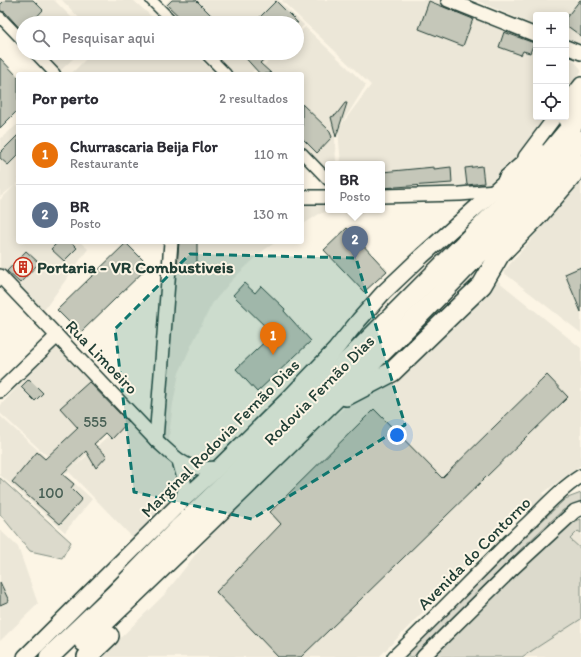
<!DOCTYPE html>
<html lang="pt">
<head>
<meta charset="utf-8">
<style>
	:root { --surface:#fff; --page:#f2f2f3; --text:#2b2b33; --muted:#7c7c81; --line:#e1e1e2; --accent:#db2777 }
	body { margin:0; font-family:Itim,sans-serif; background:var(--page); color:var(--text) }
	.controls { position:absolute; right:12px; top:12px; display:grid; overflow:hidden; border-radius:4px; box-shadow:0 2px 10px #0003 }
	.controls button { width:36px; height:36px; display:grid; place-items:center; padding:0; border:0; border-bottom:1px solid var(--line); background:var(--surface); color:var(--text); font:20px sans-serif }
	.you { position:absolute; left:397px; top:435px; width:14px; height:14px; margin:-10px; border:3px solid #fff; border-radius:50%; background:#1a73e8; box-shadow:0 0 0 6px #1a73e833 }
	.badge { display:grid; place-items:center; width:26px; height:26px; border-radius:50%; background:var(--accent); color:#fff; font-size:13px; font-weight:700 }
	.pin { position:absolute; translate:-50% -33px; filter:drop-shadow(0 1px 2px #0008) }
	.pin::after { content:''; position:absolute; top:21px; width:14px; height:12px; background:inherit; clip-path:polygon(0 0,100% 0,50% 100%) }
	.popup { position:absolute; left:325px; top:161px; width:60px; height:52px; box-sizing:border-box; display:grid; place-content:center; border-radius:4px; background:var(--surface); filter:drop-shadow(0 1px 3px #0005); font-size:13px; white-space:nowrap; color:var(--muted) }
	.popup b { font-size:15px; color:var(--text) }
	.popup::after { content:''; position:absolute; left:50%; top:100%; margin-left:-8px; border:8px solid transparent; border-top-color:var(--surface) }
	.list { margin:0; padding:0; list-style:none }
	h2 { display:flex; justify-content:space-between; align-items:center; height:52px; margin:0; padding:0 16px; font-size:17px }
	h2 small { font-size:13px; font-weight:400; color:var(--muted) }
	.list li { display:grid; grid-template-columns:26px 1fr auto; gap:12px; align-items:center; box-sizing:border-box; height:60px; padding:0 16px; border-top:1px solid var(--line) }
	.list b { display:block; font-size:15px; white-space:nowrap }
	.list p { margin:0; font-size:13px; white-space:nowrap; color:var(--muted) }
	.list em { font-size:13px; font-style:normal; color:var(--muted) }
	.icon { flex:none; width:22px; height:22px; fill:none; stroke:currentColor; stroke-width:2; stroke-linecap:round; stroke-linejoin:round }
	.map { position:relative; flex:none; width:581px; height:657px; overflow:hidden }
	.search { position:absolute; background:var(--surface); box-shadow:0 2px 10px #0003; left:16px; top:16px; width:288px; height:44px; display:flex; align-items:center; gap:10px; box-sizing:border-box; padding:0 14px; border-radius:22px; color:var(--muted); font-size:15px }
	.panel { position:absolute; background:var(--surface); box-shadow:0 2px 10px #0003; left:16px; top:72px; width:288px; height:172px; border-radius:4px }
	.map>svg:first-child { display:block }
</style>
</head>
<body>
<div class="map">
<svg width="581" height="657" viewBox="0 0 581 657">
	<rect width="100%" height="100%" fill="#fcf5e5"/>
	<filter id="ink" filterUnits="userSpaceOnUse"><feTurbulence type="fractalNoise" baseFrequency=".025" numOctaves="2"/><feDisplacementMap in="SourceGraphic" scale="8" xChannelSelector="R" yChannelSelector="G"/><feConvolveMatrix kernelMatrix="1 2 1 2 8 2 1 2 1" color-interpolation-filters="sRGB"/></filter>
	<g filter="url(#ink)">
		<g fill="#ece7d8">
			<path d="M0 0H54L77 23H23V35L0 11Z"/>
			<path d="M62 0H133L159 23H84Z"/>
			<path d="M169 0H279V1L304 25 297 32V23H181L164 6Z"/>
			<path d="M283 0H452L536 42V117H548L522 152 486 186H382V164H341L338 130 335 137 336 164H328V171L302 145V74H255L277 53H297V35L305 27 366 85 339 128 371 85 282 1Z"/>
			<path d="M475 0H581V44L566 39V15H536V26Z"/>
			<path d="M41 53H79L59 72Z"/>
			<path d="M92 53H193L217 74H71Z"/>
			<path d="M211 53H273L250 74H231Z"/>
			<path d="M566 57 574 61 581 69V72L566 93Z"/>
			<path d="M18 124V183L16 184 18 186V242H80L88 249 44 310 0 268V200L15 185 0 197V139Z"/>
			<path d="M581 182V333L503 272Z"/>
			<path d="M302 203H328V210L326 212 319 214 302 225Z"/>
			<path d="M176 242H276L264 250 232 280 212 304 192 344 179 373 173 404 170 427 169 440H162Z"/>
			<path d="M498 281 581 348V465L543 493 570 526 577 520H581V657H437L559 539 527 505 379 657H101L165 594 205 542 261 479 353 400 389 383Z"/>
			<path d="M54 346 125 412 75 467 128 417 174 462 179 490 136 541 69 472 67 474 0 413V406Z"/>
			<path d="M0 416 92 499 65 532 0 475Z"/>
			<path d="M0 530 18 547 38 604 0 641Z"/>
		</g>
		<g fill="#dcdacc" stroke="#7e8c80">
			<path d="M0 478 71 542 62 558 30 551 0 514Z"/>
			<path d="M581 493V501L563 510 522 548 413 657H400L565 499Z"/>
			<path d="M581 519V533L578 531 570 539 581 549V619L522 657H432L570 523Z"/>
		</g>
		<g fill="#c5c7b9" stroke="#1f3d34">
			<path d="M5 0H33L43 10 31 23H23V32L5 12 0 11V5Z"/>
			<path d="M172 0H196L219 23H186L167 5Z"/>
			<path d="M580 0H581V36L566 25V18Z"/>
			<path d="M276 1 298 23H254Z"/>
			<path d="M429 1 473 19 463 46 419 29Z"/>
			<path d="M504 32 534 43 530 53 523 51 521 55 499 47Z"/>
			<path d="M241 53H271L260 63 272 74H260Z"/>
			<path d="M0 58 18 77V110L0 128Z"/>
			<path d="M345 103H347L336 137 331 117 336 115Z"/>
			<path d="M302 104 329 130 332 137 317 153 302 138Z"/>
			<path d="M18 135V155L8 165 0 158V153Z"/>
			<path d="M482 166 484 183 467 185 465 168Z"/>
			<path d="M434 167V169L451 167 452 183 382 188V172Z"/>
			<path d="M347 228 387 271 364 292 324 250Z"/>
			<path d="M58 242H71L77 248 64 261 51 249Z"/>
			<path d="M179 242H197V266H177Z"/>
			<path d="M126 243 149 266 80 333 57 310Z"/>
			<path d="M26 251 39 263 20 283 7 271Z"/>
			<path d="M581 267V312L565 274Z"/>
			<path d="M244 283 255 293 261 286 285 309 284 311 311 341 257 392 236 369 273 334 233 295Z"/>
			<path d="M547 375 568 397 358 602 301 657H278L216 592 281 524 270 512 374 409 442 478Z"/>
			<path d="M29 379 43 393 35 401 21 387Z"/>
			<path d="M89 382 128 422 112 439 106 433 94 444 107 456 96 468 86 451 62 474 74 484 71 488 82 499 60 524 12 482 37 452 45 459 78 428 60 408Z"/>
			<path d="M0 582 9 601 0 605Z"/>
		</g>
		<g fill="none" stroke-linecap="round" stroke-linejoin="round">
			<defs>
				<g id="minor">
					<path d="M151 0 174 23"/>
					<path d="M0 17 23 41"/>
					<path d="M35 53 55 74"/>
					<path d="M205 53 226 74"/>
					<path d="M302 153 328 180"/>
				</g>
				<g id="tertiary">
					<path d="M448 0 536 35"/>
					<path d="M566 47 581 53"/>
					<path d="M566 103 581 84"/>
					<path d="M525 157 555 117"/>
					<path d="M382 196 460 194 495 191"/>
					<path d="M302 197H328"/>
					<path d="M0 276 156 440C179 461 185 471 218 468"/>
					<path d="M0 391 57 336"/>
					<path d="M156 440 171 242"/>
					<path d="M179 461 183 475 185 488 182 501"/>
					<path d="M394 657C438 615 480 570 524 527 542 510 560 489 581 476"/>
					<path d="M423 657 512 569 575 511 581 509"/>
				</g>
				<path id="secondary" d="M25 657 182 501 218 468 289 398 335 350 359 320 383 293 422 256 508 179"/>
				<g id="motorway">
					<path d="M566 116 581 98"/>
					<path d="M508 179 525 164 536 152"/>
					<path d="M346 396 392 372 457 309 482 285 500 254 538 215 569 179 581 164"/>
					<path d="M84 642C177 553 270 463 362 372 409 326 456 279 501 230 528 201 556 171 581 140"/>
					<path d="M49 657 115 594 178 529 216 493 521 187 581 115"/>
					<path d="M87 657 109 636"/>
				</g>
			</defs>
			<use href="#minor" stroke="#1f3d34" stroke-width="13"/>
			<use href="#tertiary" stroke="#1f3d34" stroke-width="16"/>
			<use href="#secondary" stroke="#1f3d34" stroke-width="18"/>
			<use href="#motorway" stroke="#1f3d34" stroke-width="22"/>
			<use href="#minor" stroke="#fcf5e5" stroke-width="10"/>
			<use href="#tertiary" stroke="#fcf5e5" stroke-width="13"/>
			<use href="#secondary" stroke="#fcf5e5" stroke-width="15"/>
			<use href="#motorway" stroke="#fcf5e5" stroke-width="19"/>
		</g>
	</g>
	<path fill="#0f766e" fill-opacity="0.2" stroke="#0f766e" stroke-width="3" stroke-dasharray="8 5" stroke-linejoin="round" d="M190 254 356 258 405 425 252 519 134 492 115 329Z"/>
	<defs>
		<symbol id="building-ring" viewBox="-11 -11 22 22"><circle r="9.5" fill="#fcf5e5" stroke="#c8321e" stroke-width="1.5"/><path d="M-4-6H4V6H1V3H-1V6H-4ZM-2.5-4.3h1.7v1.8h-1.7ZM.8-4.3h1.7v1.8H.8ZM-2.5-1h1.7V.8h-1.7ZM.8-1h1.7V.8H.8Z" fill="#c8321e"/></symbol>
	</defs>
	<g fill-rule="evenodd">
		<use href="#building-ring" x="12" y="256" width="22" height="22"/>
	</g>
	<g text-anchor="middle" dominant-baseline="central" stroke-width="4" stroke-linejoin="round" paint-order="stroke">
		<g font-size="15" fill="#486055">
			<text x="95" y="422">555</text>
			<text x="51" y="493">100</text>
		</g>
		<g font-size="17" font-weight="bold" fill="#1f3d34" stroke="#fcf5e5" text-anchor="start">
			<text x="37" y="267">Portaria - VR Combustiveis</text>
		</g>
		<g font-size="17" fill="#1f3d34" stroke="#fcf5e5">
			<text transform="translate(102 357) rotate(46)">Rua Limoeiro</text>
			<text transform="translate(319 390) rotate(-45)">Rodovia Fernão Dias</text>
			<text transform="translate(220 438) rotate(-45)">Marginal Rodovia Fernão Dias</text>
			<text transform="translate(474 553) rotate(-45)">Avenida do Contorno</text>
		</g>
	</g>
</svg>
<div class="controls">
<button>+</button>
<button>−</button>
<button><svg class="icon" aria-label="locate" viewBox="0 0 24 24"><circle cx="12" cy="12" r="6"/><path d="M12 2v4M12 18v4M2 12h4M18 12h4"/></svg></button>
</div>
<div class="you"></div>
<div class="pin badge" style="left:273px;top:355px;background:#e8710a">1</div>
<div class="pin badge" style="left:355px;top:259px;background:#5c6f8a">2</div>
<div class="popup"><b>BR</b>Posto</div>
<div class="search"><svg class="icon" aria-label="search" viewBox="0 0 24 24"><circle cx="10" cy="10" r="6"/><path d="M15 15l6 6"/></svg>Pesquisar aqui</div>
<section class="panel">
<h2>Por perto<small>2 resultados</small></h2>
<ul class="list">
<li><span class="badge" style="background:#e8710a">1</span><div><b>Churrascaria Beija Flor</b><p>Restaurante</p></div><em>110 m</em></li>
<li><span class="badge" style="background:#5c6f8a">2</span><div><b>BR</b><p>Posto</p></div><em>130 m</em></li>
</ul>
</section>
</div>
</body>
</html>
